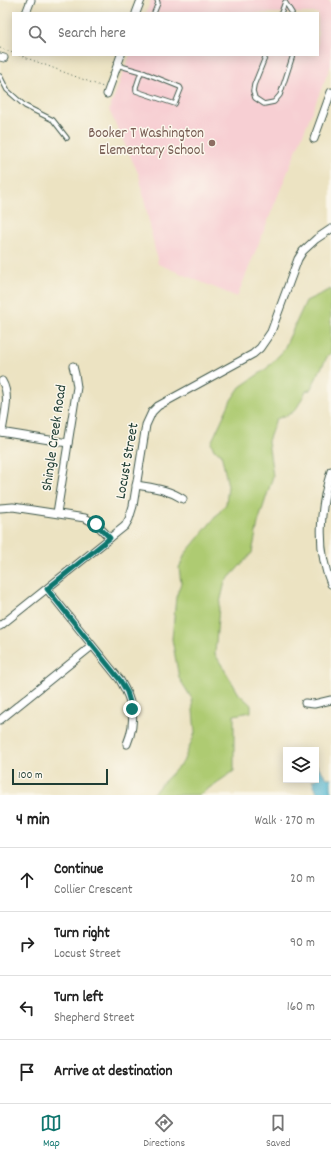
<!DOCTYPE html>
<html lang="en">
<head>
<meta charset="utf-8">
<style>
	:root { --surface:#fff; --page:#f2f2f2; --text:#222; --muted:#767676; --line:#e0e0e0; --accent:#0f766e }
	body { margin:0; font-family:Dekko,sans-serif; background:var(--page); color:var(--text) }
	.controls { position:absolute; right:12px; bottom:12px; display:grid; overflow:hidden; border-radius:0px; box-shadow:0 2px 10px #0003 }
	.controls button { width:36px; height:36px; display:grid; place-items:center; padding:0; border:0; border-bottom:1px solid var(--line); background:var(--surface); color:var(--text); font:20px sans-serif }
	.scale { position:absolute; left:12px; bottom:10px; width:96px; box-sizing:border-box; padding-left:4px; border:2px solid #1f3d34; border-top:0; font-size:11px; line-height:14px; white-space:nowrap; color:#1f3d34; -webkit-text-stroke:3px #fbf7ec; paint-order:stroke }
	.stop { position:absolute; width:12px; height:12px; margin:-9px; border:3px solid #0f766e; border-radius:50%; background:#fff }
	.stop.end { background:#0f766e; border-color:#fff; box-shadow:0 1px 4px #0008 }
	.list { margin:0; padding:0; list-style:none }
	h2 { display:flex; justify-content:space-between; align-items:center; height:52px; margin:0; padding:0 16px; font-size:17px }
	h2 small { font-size:13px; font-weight:400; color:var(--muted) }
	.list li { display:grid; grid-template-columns:26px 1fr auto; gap:12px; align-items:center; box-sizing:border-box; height:64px; padding:0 16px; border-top:1px solid var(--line) }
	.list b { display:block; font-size:15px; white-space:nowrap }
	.list p { margin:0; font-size:13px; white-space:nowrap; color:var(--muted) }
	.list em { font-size:13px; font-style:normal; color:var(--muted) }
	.icon { flex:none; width:22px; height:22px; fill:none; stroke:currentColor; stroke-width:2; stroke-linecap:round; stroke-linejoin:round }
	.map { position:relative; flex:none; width:331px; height:795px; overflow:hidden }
	.search { position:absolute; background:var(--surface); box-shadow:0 2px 10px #0003; left:12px; right:12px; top:12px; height:44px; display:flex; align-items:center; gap:10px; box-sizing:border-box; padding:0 14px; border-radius:0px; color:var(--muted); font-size:15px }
	.sheet { height:308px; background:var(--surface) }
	nav { display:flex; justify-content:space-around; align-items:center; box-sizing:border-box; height:56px; border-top:1px solid var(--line); background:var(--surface); font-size:11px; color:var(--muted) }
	nav a { display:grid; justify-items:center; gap:2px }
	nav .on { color:var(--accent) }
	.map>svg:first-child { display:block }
</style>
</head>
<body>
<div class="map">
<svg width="331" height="795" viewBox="0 0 331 795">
	<rect width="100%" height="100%" fill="#fbf7ec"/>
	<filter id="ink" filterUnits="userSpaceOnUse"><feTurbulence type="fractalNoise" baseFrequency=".025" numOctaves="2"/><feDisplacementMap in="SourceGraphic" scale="8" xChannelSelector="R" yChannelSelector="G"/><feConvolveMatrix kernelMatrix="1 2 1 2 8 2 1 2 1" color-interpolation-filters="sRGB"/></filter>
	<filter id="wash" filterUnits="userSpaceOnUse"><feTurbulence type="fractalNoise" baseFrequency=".012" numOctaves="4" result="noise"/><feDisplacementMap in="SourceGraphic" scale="16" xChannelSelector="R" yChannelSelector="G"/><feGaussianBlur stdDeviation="0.9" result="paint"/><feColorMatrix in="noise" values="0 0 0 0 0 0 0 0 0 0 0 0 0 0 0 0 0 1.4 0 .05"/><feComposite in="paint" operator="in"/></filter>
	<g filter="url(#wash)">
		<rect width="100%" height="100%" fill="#ece3c2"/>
		<path fill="#f7cfd3" d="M151 0H327L331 2V65L237 297 158 264 139 175 109 110 130 55H318V13H146Z"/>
		<path fill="#aecb72" stroke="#668453" d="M331 289V354L328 355 310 390 306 391C295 411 298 412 276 419L268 441 273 476 258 523 252 553 225 582 219 607 215 654 239 694 251 705V712L234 715V771L199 795H151L183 762 195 733 192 699 179 678 172 639 176 597 181 583 179 568 185 554 226 504 228 486 221 453 214 450 211 443 231 400 240 387 266 369 283 351 306 301Z"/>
		<path fill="#54b8d2" stroke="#3a7a83" d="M316 764 327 778H331V795H318L312 780H316Z"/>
	</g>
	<g filter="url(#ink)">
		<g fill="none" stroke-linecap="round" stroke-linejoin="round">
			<defs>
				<g id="lane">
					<path d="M154 13 158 3 157 0"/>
					<path d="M281 13 285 2 292 13"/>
					<path d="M266 55 254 85 253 91 255 98 264 104 274 102 280 95 293 55"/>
					<path d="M117 65 145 73 180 87 181 89 175 104 136 91V87L141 72"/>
					<path d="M0 76 7 90 25 106 53 120 67 138"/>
				</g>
				<g id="street">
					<path d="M26 13 31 0"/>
					<path d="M136 13 141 0"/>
					<path d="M0 57 4 58"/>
					<path d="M107 94 121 55"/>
					<path d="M314 139 331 92"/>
					<path d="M2 381C11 396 4 416 2 432"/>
					<path d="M0 432 68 443"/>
					<path d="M331 471C320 507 316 549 331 584"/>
					<path d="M136 485C153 488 168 489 183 499"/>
					<path d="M0 508 13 507 85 518 96 524 110 538"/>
					<path d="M57 513 77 387 75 374 73 366"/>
					<path d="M47 589 120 680C133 702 137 720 127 744"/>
					<path d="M0 626 125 526 129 519 133 506 146 425 152 412 158 406 253 354 260 348 271 332 298 259 303 251 316 239 331 229"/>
					<path d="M305 703 314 704 331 700"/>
					<path d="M0 720 92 646"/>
				</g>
			</defs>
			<use href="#lane" stroke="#3e5649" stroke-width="5.5"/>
			<use href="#street" stroke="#3e5649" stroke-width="9"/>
			<g stroke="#3e5649" stroke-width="1" stroke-dasharray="1 3" stroke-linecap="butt">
				<path d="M0 48 13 53"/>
				<path d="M19 55 103 87"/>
			</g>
			<use href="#lane" stroke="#fff" stroke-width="3.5"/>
			<use href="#street" stroke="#fff" stroke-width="7"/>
		</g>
	</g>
	<g fill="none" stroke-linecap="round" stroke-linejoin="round" filter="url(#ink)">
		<path stroke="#0f766e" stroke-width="5" d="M96 524 110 538 47 589 120 680 127 692 132 709"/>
	</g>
	<circle fill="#8d6e63" stroke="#fbf7ec" stroke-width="1.5" cx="212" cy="143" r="4"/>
	<g text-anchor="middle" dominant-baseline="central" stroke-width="3" stroke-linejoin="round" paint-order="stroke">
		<g font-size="15" fill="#785e54" stroke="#fbf7ec" text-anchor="end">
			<text x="204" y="134">Booker T Washington<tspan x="204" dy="17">Elementary School</tspan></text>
		</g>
		<g font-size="15" fill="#1f3d34" stroke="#fbf7ec">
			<text transform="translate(55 438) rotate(-82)">Shingle Creek Road</text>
			<text transform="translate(128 461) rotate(-80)">Locust Street</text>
		</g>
	</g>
</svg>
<div class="controls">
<button><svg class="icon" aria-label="layers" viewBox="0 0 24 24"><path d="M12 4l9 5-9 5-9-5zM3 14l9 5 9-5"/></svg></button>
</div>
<div class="scale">100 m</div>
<div class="stop" style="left:96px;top:524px"></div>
<div class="stop end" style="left:132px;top:709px"></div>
<div class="search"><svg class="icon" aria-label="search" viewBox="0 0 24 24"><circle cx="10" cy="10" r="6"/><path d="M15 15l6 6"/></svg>Search here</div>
</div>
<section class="sheet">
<h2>4 min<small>Walk · 270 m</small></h2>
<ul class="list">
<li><svg class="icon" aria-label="ahead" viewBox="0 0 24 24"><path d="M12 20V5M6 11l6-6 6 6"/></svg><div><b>Continue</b><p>Collier Crescent</p></div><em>20 m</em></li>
<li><svg class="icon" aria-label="right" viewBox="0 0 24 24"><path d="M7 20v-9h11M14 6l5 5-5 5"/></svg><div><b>Turn right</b><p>Locust Street</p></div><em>90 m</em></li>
<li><svg class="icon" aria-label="left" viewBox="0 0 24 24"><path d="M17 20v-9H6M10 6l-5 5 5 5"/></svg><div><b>Turn left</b><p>Shepherd Street</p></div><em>160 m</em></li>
<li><svg class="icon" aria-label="arrive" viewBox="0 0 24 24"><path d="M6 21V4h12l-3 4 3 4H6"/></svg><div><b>Arrive at destination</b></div></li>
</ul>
</section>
<nav>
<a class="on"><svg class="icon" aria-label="map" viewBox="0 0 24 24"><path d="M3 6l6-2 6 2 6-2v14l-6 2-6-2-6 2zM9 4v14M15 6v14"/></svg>Map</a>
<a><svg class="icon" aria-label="directions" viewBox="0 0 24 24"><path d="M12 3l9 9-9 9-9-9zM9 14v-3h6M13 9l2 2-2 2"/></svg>Directions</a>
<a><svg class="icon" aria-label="saved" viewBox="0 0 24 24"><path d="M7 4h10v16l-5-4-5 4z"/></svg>Saved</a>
</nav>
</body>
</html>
